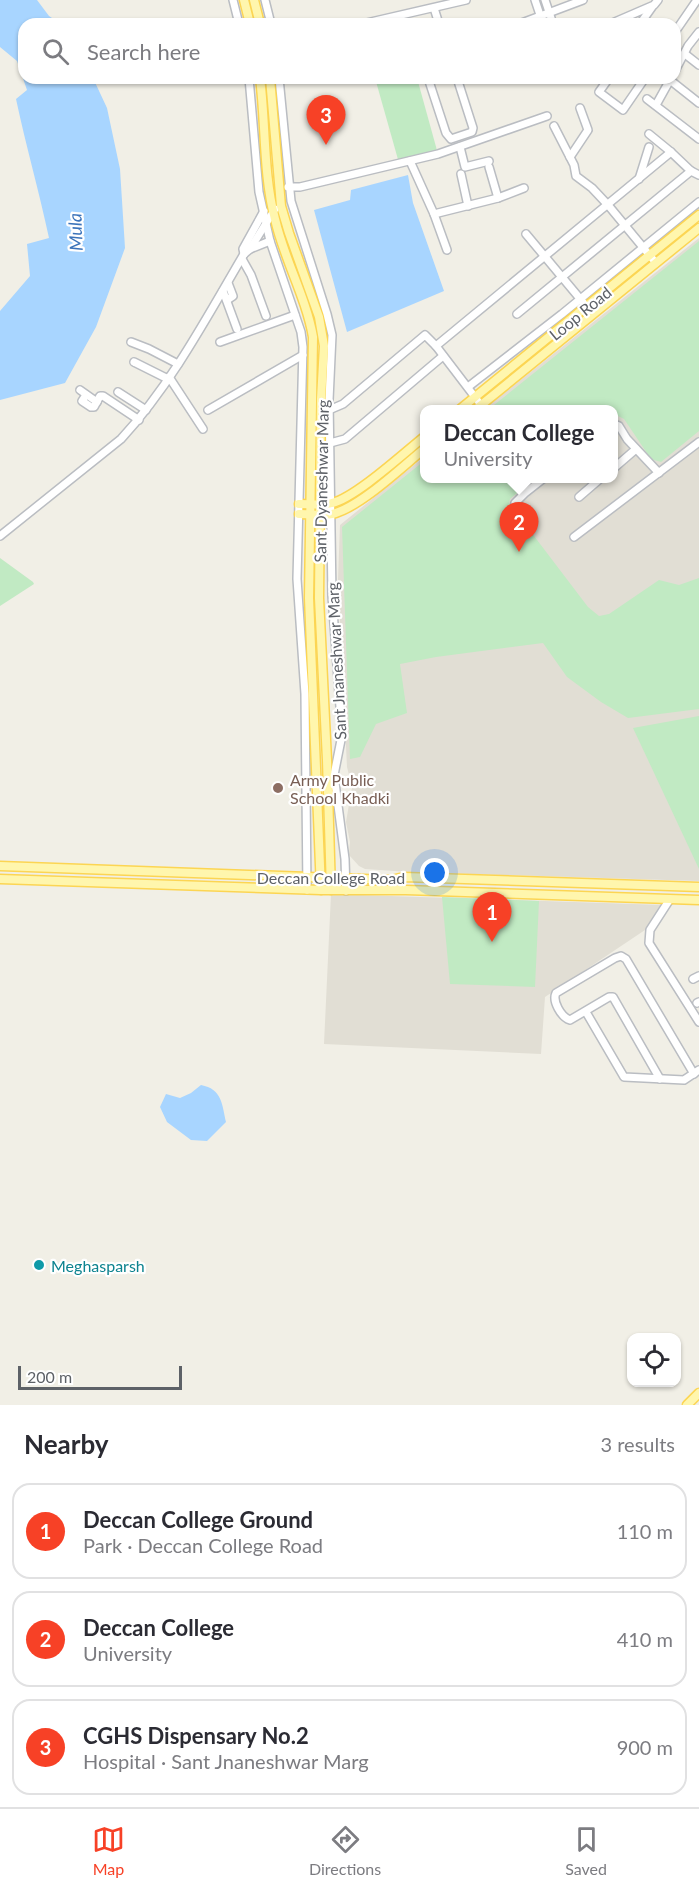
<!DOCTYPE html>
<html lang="en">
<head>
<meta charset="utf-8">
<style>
	:root { --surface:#fff; --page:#f2f2f3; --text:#2b2b33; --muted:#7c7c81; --line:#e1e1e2; --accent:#f74126 }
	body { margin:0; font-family:Lato,sans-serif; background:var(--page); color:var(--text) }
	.controls { position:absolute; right:18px; bottom:18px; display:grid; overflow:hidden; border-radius:12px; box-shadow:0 2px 4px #0004 }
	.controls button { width:54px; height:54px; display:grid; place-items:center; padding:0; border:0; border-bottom:2px solid var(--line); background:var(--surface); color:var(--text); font:30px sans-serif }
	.scale { position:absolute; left:18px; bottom:15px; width:164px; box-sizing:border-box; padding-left:6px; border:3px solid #5d6167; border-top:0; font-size:16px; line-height:21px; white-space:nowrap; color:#5d6167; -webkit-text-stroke:4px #fff; paint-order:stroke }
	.you { position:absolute; left:435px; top:873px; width:21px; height:21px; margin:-15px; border:4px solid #fff; border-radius:50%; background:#1a73e8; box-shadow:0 0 0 9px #1a73e833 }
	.badge { display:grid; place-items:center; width:39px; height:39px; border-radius:50%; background:var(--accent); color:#fff; font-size:20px; font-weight:700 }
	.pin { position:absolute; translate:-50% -50px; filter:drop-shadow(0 2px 3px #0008) }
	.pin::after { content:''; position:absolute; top:32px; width:21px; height:18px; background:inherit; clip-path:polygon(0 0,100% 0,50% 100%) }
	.popup { position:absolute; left:420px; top:405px; width:198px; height:78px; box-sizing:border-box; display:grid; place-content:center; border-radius:12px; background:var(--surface); filter:drop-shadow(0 2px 4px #0005); font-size:20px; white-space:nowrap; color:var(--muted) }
	.popup b { font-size:22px; color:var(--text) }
	.popup::after { content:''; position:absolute; left:50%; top:100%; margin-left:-12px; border:12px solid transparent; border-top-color:var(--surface) }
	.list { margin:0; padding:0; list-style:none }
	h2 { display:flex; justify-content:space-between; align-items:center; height:78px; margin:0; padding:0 24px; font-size:26px }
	h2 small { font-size:20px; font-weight:400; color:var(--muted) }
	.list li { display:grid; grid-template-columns:39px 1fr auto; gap:18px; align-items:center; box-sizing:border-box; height:96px; margin:0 12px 12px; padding:0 12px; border:2px solid var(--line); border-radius:18px }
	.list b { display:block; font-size:22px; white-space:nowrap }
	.list p { margin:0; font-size:20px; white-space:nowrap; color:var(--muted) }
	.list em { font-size:20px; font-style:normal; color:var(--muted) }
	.icon { flex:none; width:33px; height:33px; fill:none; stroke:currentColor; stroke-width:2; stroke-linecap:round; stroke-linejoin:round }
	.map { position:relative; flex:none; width:699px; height:1405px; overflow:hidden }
	.search { position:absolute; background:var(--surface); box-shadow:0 2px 4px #0004; left:18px; right:18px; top:18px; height:66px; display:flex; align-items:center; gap:15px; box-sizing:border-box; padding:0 21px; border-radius:18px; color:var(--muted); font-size:22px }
	.sheet { height:402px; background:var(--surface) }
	nav { display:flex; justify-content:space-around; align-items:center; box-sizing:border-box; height:84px; border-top:2px solid var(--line); background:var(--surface); font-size:16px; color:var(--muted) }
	nav a { display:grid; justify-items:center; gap:3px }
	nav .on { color:var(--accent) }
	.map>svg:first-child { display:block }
</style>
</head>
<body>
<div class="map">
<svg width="699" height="1405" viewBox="0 0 699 1405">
	<rect width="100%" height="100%" fill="#f1efe6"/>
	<g fill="#e1ded4">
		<path d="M699 238V881L409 872 365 869 359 866 349 855 350 842 346 822 352 787 347 767 338 579 340 525 424 457V478H614V410L484 409Z"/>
		<path d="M331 894 663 905 645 930 545 997 541 1054 324 1044Z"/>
	</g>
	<g fill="#c1eac3">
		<path d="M375 78H417L438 154 399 163Z"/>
		<path d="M699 241V431L661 462 651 459 624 419 618 416H614V410L489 409Z"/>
		<path d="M424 461V478L534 479 510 499 509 503 588 607 599 616 609 614 659 580 679 585 699 578V709L628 718 601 702 567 677 543 643 436 657 400 664 407 713 376 724 360 757 350 759 342 527Z"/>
		<path d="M0 558 33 582 34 584 0 606Z"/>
		<path d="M699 716V869L633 728Z"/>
		<path d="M442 897 539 901 535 987 450 984Z"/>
	</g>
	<g fill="#a8d5ff">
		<path d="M0 0H37L49 16 61 24H24V78H93L107 108 120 169 125 248 96 327 65 383 0 400V311L30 276 27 244 49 238C39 191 26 146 16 99L27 90 17 61 0 47Z"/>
		<path d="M408 175 413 203 444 291 347 332 314 210 350 200 351 190Z"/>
		<path d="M201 1085C222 1089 222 1104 226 1122L207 1141 191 1140 167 1122 160 1107 166 1094 180 1098 191 1093Z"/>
	</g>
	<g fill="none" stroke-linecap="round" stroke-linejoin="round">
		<defs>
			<g id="minor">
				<path d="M233 0 239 24"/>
				<path d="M265 0 271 24"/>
				<path d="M535 0 543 24"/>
				<path d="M545 0 553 24"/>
				<path d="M434 8 439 24"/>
				<path d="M362 24 466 0"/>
				<path d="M519 24 583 0"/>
				<path d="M610 24 654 5 658 0"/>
				<path d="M640 24 652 7"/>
				<path d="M675 32 697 0"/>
				<path d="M685 54 699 65"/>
				<path d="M675 71 688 46 699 32"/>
				<path d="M249 78 259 192 270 241 301 332 303 347 297 579 305 694 307 890"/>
				<path d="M279 78 291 201 327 314 332 335 329 400 332 596 342 735 334 775 345 859 346 891"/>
				<path d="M428 78 446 133 451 139 472 132 473 128 457 78"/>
				<path d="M609 78 599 92 623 110 645 78"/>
				<path d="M670 80 699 103"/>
				<path d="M647 99 699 139"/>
				<path d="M656 105 671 78"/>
				<path d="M554 126 574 165 576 176 592 188 608 205 656 263"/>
				<path d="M649 134 671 152 691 171 699 175"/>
				<path d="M460 147 465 167 489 161"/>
				<path d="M570 157 588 130 580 108"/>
				<path d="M410 161 434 214 447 250"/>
				<path d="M489 167 498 198"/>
				<path d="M461 174 468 206"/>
				<path d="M639 179 649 147"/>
				<path d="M288 187H300L438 154 547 116"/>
				<path d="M434 214 498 198 524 188"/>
				<path d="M526 234 587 307"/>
				<path d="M250 249 270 241"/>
				<path d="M244 254 243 249 264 211"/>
				<path d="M242 259 251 275 266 316"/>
				<path d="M223 291 237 329"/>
				<path d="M227 300 233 296 228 283"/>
				<path d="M517 314 691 171"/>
				<path d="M131 342 149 349 178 364"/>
				<path d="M220 342 295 315"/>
				<path d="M436 346 671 152"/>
				<path d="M134 362 168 379"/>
				<path d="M169 377 203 429"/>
				<path d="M468 387 562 314 699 202"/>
				<path d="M80 390 97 402"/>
				<path d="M118 392 146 410"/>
				<path d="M86 395 82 401 91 407H94L100 396H103L139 420"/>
				<path d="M208 410 303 355"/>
				<path d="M329 410 343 404 425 335 436 346 481 405"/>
				<path d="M614 424 619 426 627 439 659 473"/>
				<path d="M330 443 345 439 443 356"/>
				<path d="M614 468 636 449"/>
				<path d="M579 497 601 478"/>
				<path d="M520 510 515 503 525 493 544 478"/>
				<path d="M0 536 121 439C171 385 207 317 244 254L250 249 275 209"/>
				<path d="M574 537 699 442"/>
				<path d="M670 899 650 930 649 943 699 1022"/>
				<path d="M693 979 699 976"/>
				<path d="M697 1003 699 1002"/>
				<path d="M586 1012 624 1077 684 1080 699 1070"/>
				<path d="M660 1079 613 997H609L570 1020C561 1017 552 1001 556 993L615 958 621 956 626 959 694 1074"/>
			</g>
			<g id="major">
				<path d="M244 0 250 24"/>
				<path d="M254 0 260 24"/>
				<path d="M260 78C266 125 263 174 275 219 284 259 306 297 313 337L309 598 321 890"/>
				<path d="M270 78 281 206 289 233 319 317 324 346 321 399 319 598 327 760 331 890"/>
				<path d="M459 410 699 215"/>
				<path d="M475 410 699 228"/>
				<path d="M299 504C310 504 322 506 332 503 355 498 404 453 424 437"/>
				<path d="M299 514C309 514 322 516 332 514 359 508 402 467 424 449"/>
				<path d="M0 866 391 880 404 877 699 887"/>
				<path d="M0 879 321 890H406L699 900"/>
				<path d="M687 1405 699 1393"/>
			</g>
		</defs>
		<use href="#minor" stroke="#babdc2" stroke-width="10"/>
		<use href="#major" stroke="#fcd553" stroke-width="11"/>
		<use href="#minor" stroke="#fff" stroke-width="7"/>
		<use href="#major" stroke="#fff6ad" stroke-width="8"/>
	</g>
	<circle fill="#8d6e63" stroke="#fff" stroke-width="2" cx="278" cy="788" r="6"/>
	<circle fill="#0f9aa8" stroke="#fff" stroke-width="2" cx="39" cy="1265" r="6"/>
	<g text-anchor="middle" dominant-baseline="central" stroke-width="4.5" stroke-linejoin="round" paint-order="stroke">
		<g font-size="16" fill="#5d6167" stroke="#fff">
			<text transform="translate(580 313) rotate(-39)">Loop Road</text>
			<text transform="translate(321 481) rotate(-89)">Sant Dyaneshwar Marg</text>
			<text transform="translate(336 661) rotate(-93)">Sant Jnaneshwar Marg</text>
			<text x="331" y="877">Deccan College Road</text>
		</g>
		<g font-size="16" fill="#785e54" stroke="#fff" text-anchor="start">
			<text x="290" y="779">Army Public<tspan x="290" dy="18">School Khadki</tspan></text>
		</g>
		<g font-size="16" fill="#0d838f" stroke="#fff" text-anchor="start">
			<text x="51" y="1265">Meghasparsh</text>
		</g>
		<g font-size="18" font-style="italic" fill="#3b73ba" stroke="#fff">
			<text transform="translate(75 232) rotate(-92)">Mula</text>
		</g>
	</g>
</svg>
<div class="controls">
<button><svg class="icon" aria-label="locate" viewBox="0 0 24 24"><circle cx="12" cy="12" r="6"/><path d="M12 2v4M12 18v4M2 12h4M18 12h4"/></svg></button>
</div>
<div class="scale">200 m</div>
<div class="you"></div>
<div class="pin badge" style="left:492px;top:942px">1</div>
<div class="pin badge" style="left:519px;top:552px">2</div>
<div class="popup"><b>Deccan College</b>University</div>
<div class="pin badge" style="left:326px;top:145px">3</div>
<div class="search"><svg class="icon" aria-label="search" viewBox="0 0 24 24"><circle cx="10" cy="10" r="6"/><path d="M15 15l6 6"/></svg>Search here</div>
</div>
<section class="sheet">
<h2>Nearby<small>3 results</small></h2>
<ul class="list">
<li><span class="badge">1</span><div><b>Deccan College Ground</b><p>Park · Deccan College Road</p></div><em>110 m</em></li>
<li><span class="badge">2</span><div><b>Deccan College</b><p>University</p></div><em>410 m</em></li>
<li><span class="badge">3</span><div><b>CGHS Dispensary No.2</b><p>Hospital · Sant Jnaneshwar Marg</p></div><em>900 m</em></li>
</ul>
</section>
<nav>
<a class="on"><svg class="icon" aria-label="map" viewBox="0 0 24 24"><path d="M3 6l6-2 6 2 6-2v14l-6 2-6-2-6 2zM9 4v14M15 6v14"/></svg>Map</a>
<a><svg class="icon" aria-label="directions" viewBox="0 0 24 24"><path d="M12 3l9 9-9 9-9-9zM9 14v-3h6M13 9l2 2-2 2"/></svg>Directions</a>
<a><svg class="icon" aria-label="saved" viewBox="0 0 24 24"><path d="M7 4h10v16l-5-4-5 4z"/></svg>Saved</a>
</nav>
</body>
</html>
